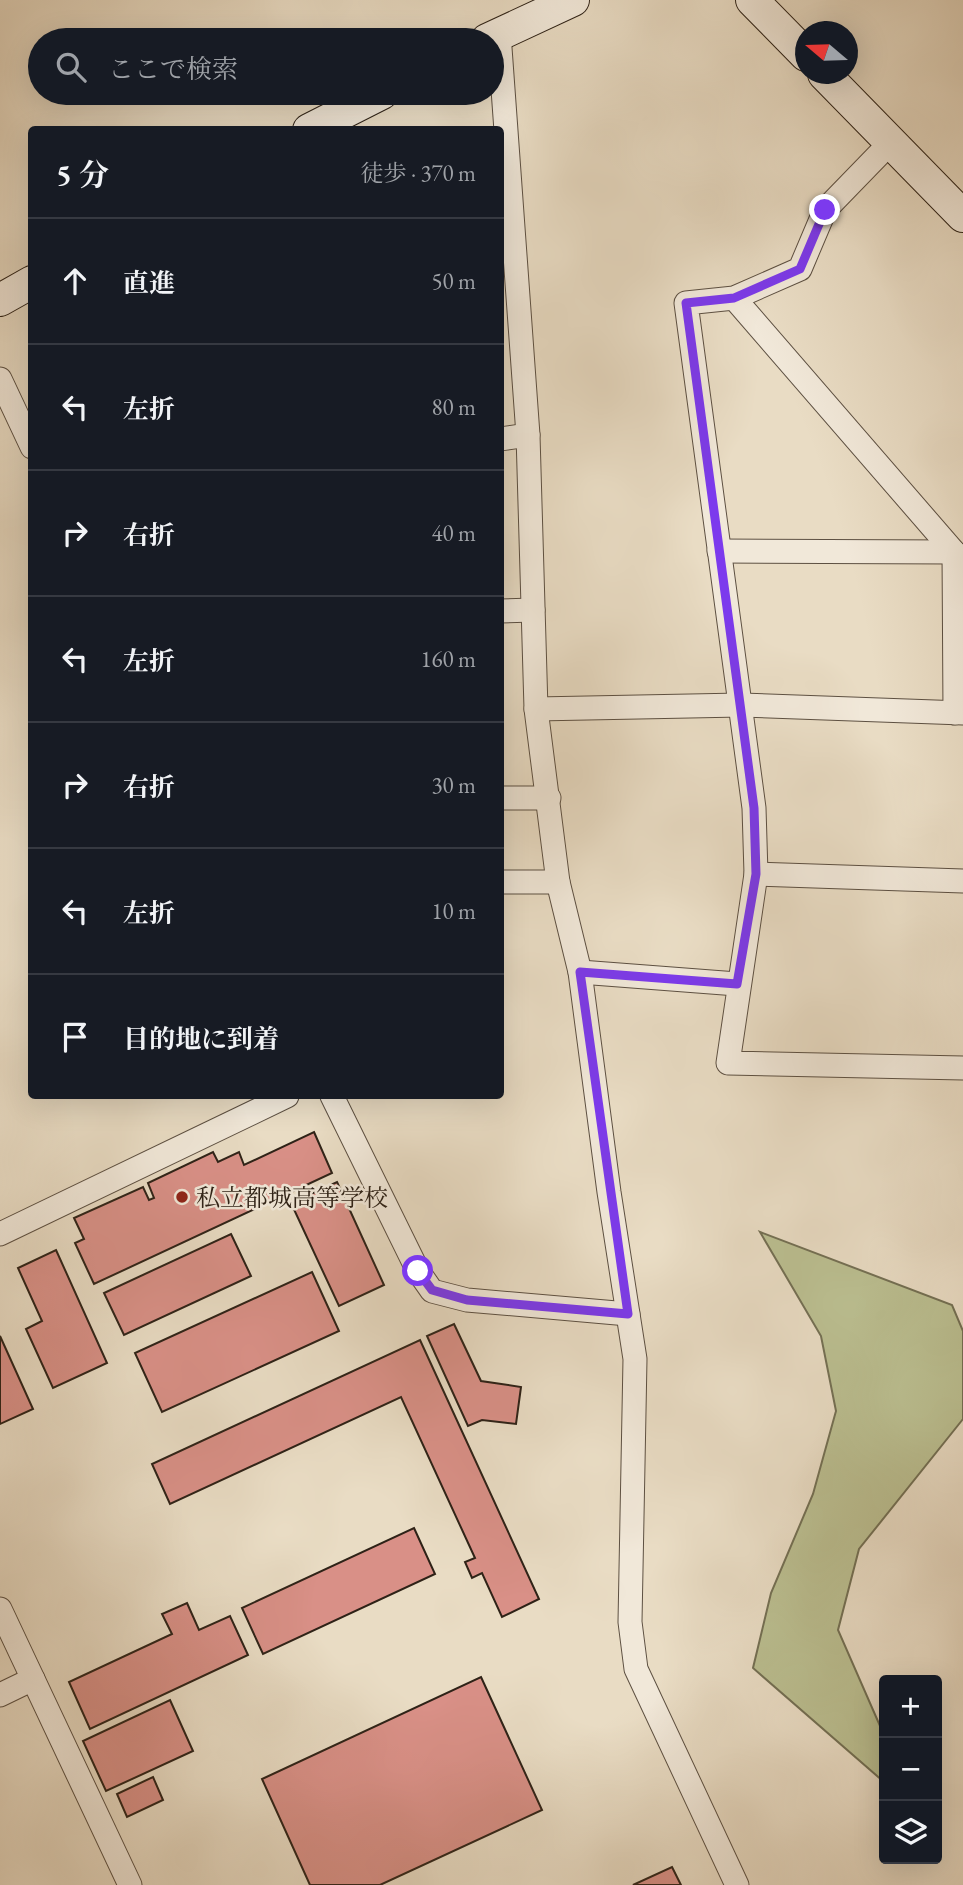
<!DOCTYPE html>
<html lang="ja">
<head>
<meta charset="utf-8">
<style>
	:root { --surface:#171b24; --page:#242831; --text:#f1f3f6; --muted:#9ea1a6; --line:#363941 }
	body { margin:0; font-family:"EB Garamond","Noto Serif JP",serif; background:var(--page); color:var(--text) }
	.controls { position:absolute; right:21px; bottom:21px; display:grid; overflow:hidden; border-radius:7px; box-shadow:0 7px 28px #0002 }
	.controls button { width:63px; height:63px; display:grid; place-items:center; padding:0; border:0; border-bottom:2px solid var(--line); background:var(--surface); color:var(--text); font:35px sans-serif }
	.compass { position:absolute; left:795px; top:21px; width:63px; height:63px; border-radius:50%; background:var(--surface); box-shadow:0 7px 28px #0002; rotate:289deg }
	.stop { position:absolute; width:21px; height:21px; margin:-16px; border:5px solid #7c3aed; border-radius:50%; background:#fff }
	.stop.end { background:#7c3aed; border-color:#fff; box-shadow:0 2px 7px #0008 }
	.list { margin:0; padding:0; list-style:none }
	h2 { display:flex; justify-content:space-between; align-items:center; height:91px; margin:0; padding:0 28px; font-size:30px }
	h2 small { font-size:23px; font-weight:400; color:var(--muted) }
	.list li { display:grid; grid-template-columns:46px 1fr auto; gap:21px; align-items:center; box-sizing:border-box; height:126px; padding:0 28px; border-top:2px solid var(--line) }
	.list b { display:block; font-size:26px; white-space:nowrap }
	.list em { font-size:23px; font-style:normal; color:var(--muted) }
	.icon { flex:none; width:38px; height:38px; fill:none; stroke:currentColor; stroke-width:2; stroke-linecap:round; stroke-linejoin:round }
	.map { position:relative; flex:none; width:963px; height:1885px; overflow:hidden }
	.search { position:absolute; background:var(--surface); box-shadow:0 7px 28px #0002; left:28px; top:28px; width:476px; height:77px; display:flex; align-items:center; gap:18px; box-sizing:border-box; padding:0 24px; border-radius:38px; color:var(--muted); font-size:26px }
	.panel { position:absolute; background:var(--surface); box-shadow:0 7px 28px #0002; left:28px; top:126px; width:476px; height:973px; border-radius:7px }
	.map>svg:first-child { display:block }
</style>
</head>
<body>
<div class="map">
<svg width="963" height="1885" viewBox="0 0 963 1885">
	<rect width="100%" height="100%" fill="#e9dcc4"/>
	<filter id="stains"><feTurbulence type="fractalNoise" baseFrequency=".00286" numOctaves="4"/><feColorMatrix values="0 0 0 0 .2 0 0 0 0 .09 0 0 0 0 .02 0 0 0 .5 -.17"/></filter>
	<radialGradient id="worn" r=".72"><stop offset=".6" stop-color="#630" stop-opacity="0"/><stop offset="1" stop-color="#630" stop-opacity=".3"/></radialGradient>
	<path fill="#bbbf91" stroke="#747054" stroke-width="2" d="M760 1232 952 1305 963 1331V1419L859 1549 838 1630 884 1735V1782L753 1668 771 1593 813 1494 836 1411 821 1336Z"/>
	<g fill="#d99087" stroke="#2e2217" stroke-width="2">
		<path d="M314 1132 332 1173 94 1284 75 1243 84 1239 74 1218 143 1187 149 1200 154 1198 148 1183 213 1152 218 1162 239 1152 244 1165Z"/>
		<path d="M337 1182 384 1285 339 1306 291 1203Z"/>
		<path d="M231 1234 251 1276 124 1335 104 1293Z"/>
		<path d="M56 1250 107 1363 53 1388 26 1329 42 1321 18 1268Z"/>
		<path d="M312 1272 339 1331 162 1412 135 1353Z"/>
		<path d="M454 1324 481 1381 521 1387 516 1424 482 1420 468 1426 427 1336Z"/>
		<path d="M0 1336 33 1409 0 1424Z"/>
		<path d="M420 1340 539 1599 502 1617 482 1573 472 1578 465 1562 475 1558 401 1397 170 1504 152 1464Z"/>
		<path d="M414 1528 435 1574 263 1654 242 1608Z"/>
		<path d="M187 1603 199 1630 230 1616 248 1655 90 1729 69 1682 172 1634 162 1614Z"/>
		<path d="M481 1677 542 1810 380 1885H310L262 1779Z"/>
		<path d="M170 1700 193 1751 106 1791 83 1741Z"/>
		<path d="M153 1777 163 1800 127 1817 117 1794Z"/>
		<path d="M672 1867 681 1885H633Z"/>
	</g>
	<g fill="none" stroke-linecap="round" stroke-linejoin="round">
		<defs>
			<g id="street">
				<path d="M499 34 528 435 536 709 558 882 580 972 609 1192 635 1359 630 1622 636 1669 737 1885"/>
				<path d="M891 142 825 210 800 269 734 298 686 303 754 808 756 874 728 1063 963 1068"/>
				<path d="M734 298 954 552 955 713"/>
				<path d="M0 379 32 447"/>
				<path d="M500 439 528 435"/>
				<path d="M719 551 954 552"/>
				<path d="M500 611 533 610"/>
				<path d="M536 709 741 705 963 713"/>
				<path d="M500 798H549"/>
				<path d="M756 874 963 881"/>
				<path d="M500 882H558"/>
				<path d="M580 972 737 984"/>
				<path d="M332 1096 418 1271 432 1291 467 1300 628 1314"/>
				<path d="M0 1234 287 1096"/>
				<path d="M0 1609 130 1885"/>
				<path d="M0 1695 33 1679"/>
			</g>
			<g id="secondary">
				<path d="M752 0 806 55"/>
				<path d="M487 40 573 0"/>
				<path d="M824 74 963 216"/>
				<path d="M309 130 382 93"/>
				<path d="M0 300 32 282"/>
			</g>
		</defs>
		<use href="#street" stroke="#5d5042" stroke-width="25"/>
		<use href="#secondary" stroke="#2e2217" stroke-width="34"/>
		<use href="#street" stroke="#f1e8d9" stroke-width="23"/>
		<use href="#secondary" stroke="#f1e8d9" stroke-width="32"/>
	</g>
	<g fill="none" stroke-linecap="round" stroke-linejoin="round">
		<path stroke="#7c3aed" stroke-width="9" d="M418 1271 432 1290 467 1300 628 1314 580 972 737 984 756 874 754 808 686 303 734 298 800 269 825 210"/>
	</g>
	<circle fill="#8f2418" stroke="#f1e8d9" stroke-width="2.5" cx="182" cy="1197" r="7"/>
	<g text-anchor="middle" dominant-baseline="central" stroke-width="5" stroke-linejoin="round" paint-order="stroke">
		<g font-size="24" fill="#2e2217" stroke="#f1e8d9" text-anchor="start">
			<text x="196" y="1197">私立都城高等学校</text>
		</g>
	</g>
	<rect width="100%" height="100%" filter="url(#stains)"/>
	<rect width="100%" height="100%" fill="url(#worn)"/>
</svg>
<div class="controls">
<button>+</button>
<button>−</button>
<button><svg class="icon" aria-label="layers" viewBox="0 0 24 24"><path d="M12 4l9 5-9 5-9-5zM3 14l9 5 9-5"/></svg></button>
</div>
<svg class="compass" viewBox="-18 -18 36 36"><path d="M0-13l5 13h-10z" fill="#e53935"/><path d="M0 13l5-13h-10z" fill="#9ea1a6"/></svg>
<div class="stop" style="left:418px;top:1271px"></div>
<div class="stop end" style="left:825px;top:210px"></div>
<div class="search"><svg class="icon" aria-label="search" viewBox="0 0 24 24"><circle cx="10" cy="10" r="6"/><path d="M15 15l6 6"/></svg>ここで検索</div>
<section class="panel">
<h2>5 分<small>徒歩 · 370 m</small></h2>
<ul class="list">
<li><svg class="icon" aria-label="ahead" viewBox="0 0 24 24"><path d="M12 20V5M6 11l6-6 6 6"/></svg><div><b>直進</b></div><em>50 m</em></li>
<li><svg class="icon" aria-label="left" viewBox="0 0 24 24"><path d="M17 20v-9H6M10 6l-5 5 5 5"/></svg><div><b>左折</b></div><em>80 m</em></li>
<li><svg class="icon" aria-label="right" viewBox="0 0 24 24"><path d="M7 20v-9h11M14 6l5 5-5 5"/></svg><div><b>右折</b></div><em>40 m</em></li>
<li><svg class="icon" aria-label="left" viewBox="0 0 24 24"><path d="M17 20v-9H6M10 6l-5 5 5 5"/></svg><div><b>左折</b></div><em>160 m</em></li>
<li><svg class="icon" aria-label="right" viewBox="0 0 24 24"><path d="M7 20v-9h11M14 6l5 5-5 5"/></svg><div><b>右折</b></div><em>30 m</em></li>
<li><svg class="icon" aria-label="left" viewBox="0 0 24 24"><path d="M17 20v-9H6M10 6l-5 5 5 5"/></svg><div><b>左折</b></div><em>10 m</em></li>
<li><svg class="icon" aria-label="arrive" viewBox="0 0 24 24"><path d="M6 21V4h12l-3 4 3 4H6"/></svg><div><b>目的地に到着</b></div></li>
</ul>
</section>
</div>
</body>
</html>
